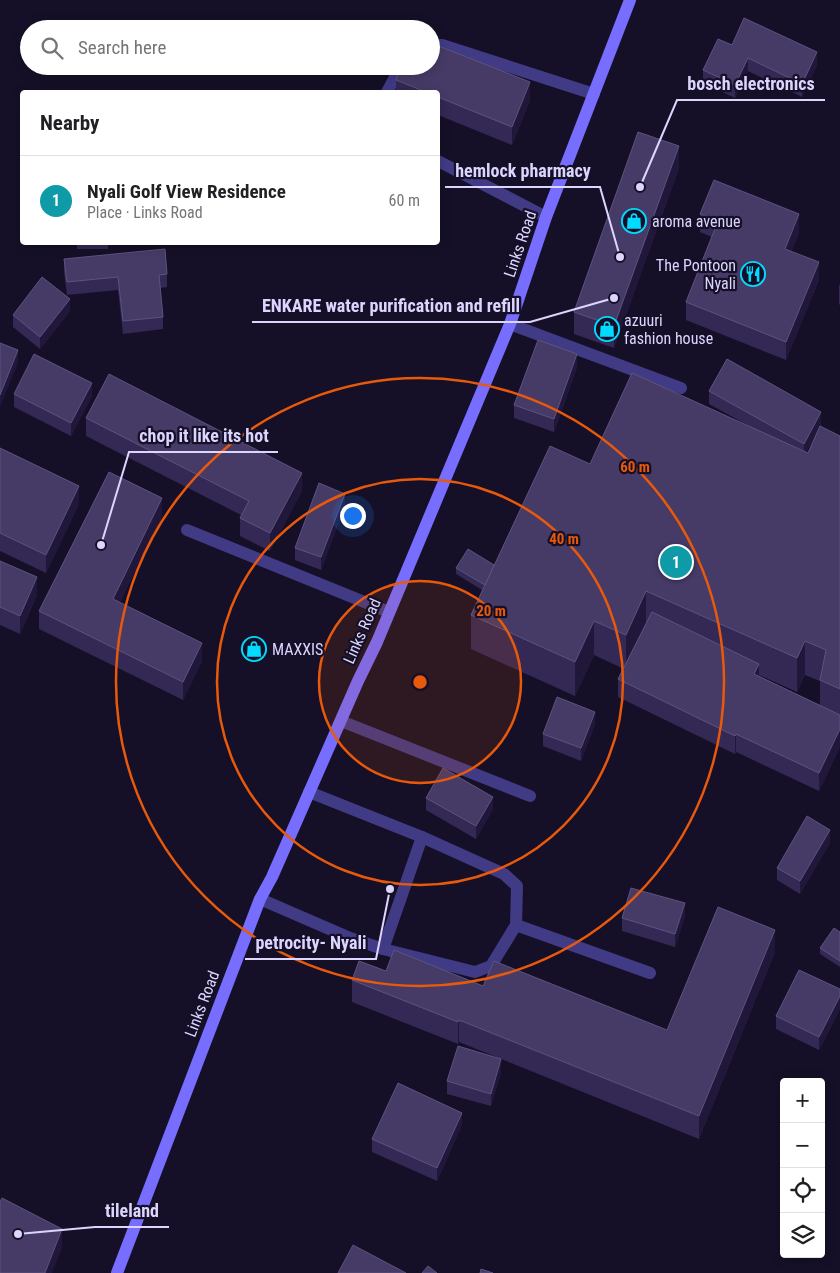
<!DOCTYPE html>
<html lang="en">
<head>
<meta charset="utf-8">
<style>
	:root { --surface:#fff; --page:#f2f2f2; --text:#202124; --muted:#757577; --line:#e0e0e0; --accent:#1a73e8 }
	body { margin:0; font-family:"Roboto Condensed",sans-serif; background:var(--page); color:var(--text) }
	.controls { position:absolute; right:15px; bottom:15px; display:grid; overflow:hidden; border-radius:5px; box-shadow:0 2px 12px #0003 }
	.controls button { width:45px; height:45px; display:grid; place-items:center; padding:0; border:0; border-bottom:1px solid var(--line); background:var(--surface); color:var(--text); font:25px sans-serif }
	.you { position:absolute; left:352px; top:515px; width:18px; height:18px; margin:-12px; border:4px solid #fff; border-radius:50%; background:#1a73e8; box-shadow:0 0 0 8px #1a73e833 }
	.badge { display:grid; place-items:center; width:32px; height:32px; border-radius:50%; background:var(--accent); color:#fff; font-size:16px; font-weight:700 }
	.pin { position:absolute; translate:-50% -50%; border:2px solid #fff; box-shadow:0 1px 5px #0006 }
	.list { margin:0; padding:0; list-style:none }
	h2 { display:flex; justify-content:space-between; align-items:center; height:65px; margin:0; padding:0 20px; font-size:21px }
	h2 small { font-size:16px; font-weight:400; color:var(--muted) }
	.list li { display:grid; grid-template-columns:32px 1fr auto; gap:15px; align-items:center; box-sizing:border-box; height:90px; padding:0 20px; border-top:1px solid var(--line) }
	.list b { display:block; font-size:19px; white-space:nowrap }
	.list p { margin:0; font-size:16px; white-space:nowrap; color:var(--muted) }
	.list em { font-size:16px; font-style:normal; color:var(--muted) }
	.icon { flex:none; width:28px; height:28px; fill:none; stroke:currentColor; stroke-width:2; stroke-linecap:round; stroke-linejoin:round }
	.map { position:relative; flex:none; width:840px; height:1273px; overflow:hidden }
	.search { position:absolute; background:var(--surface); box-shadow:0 2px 12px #0003; left:20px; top:20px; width:420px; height:55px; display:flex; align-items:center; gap:12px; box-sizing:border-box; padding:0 18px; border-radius:28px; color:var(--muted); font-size:19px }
	.panel { position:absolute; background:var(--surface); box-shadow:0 2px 12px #0003; left:20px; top:90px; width:420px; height:155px; border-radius:5px }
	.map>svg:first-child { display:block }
</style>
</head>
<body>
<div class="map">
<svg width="840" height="1273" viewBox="0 0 840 1273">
	<rect width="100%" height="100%" fill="#151027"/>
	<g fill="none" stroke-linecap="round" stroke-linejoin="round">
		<g stroke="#413b86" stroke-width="12">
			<path d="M431 45H442L594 94"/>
			<path d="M387 92 401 66"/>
			<path d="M438 161 546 217"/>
			<path d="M510 324 681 388"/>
			<path d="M187 530 389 612"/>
			<path d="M341 721 530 796"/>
			<path d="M309 792 422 837 504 874 517 886 516 925 650 973"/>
			<path d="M260 899 350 938 383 949 422 837"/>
			<path d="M383 949 475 972 491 966 516 925"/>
		</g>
		<path stroke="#776dff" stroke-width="12" d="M117 1273 260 899 272 877 358 681 377 642 510 324 546 217 630 0"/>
	</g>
	<g fill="#342855" fill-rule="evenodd">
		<path d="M732 45 817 65 802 97 748 71 735 98 703 83V70Z"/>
		<path d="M396 80 530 100 512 145 438 115V92H396Z"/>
		<path d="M679 168 614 348 574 334V312Z"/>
		<path d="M700 214 799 232 791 252 819 280 786 360 686 320V302L712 237 700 232Z"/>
		<rect x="77" y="242" width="31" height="7"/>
		<path d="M64 259 167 274V287L160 288 163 317V329L123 334 118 290 67 295 64 272Z"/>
		<path d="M840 284V305L839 304V286Z"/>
		<path d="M70 311 40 349 13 327V315Z"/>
		<path d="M577 367 554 432 514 418V405Z"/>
		<path d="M709 391 821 425 820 427 840 436V747L819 791 736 752 735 754 618 697V679L624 669 594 655 575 696 471 649V615L482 590 456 574V568L494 565 590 464 751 427 709 404ZM816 435 808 453 806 452ZM759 675 797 692 805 675 820 681V705L759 676Z"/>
		<path d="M14 394 92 396 71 436 14 407Z"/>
		<path d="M86 418 302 491 270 551 240 536V518L241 515 86 436Z"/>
		<path d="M0 448 79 504 46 573 0 551Z"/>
		<path d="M345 506 321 570 295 560V548Z"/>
		<path d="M162 516 120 602 202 661 183 700 39 629V611Z"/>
		<path d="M0 561 37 595 20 634 0 625Z"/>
		<path d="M595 724 581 761 543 746V734Z"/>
		<path d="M426 798 493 809 476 839 426 810Z"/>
		<path d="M830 843 800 894 777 880V868Z"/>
		<path d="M685 916 675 947 622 931V918Z"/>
		<path d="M840 932V967L820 954V948Z"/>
		<path d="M775 952 699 1139 459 1042 458 1044 352 1002V980L386 971 483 986 667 1030Z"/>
		<path d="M840 989V1009L819 1050 776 1029V1016Z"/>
		<path d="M501 1072 491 1106 447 1094V1081Z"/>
		<path d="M462 1125 437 1181 372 1152V1139Z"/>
	</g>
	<g fill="#20173b">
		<path d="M817 52V65L802 97V84Z"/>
		<path d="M748 58V71L735 98V85Z"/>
		<path d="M530 82V100L512 145V127Z"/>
		<path d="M679 146V168L614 348V326Z"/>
		<path d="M799 214V232L785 267V249Z"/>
		<path d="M819 262V280L786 360V342Z"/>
		<path d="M70 299V311L40 349V337Z"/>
		<path d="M18 350V363L0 407V395Z"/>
		<path d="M577 354V367L554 432V419Z"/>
		<path d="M92 383V396L71 436V423Z"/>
		<path d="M821 412V425L804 456V444Z"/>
		<path d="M302 473V491L270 551V533Z"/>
		<path d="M79 486V504L46 573V555Z"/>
		<path d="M345 494V506L321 570V557Z"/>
		<path d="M162 498V516L113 617V599Z"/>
		<path d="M37 577V595L20 634V616Z"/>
		<path d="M646 591V625L626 669V635Z"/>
		<path d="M594 621V655L575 696V662Z"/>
		<path d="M805 641V675L797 692V658Z"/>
		<path d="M202 643V661L183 700V682Z"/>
		<path d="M759 664V682L754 674Z"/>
		<path d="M595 712V724L581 761V748Z"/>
		<path d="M840 729V747L819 791V773Z"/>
		<path d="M736 734V752L735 754V736Z"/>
		<path d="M493 797V809L476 839V826Z"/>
		<path d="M830 830V843L800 894V881Z"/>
		<path d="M685 903V916L675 947V934Z"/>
		<path d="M775 930V952L699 1139V1116Z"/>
		<path d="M840 996V1009L819 1050V1037Z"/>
		<path d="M459 1020V1042L458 1044V1022Z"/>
		<path d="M501 1059V1072L491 1106V1094Z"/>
		<path d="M462 1113V1125L437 1181V1168Z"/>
		<path d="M62 1229V1248L52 1273H45Z"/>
	</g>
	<g fill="#463b67" stroke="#5d537f">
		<path d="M744 18 817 52 802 84 748 58 735 85 703 70 718 39 732 45Z"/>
		<path d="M431 43 530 82 512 127 438 97V92H426L396 80 401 66H431Z"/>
		<path d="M638 132 679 146 614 326 574 312Z"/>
		<path d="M714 180 799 214 785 249 819 262 786 342 686 302 718 221 700 214Z"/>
		<path d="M165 249 167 274 159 275 163 317 123 321 118 277 67 282 64 259Z"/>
		<path d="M42 277 70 299 40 337 13 315Z"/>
		<path d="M538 340 577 354 554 419 514 405Z"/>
		<path d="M0 343 18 350 0 395Z"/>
		<path d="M34 354 92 383 71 423 14 394Z"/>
		<path d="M727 359 821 412 804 444 709 391Z"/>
		<path d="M632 373 808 453 820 426 840 436V689L820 680 826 650 805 641 797 658 646 591 626 635 594 621 575 662 471 615 550 446 590 464Z"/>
		<path d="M109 374 302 473 270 533 240 518 249 501 86 418Z"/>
		<path d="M0 448 79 486 46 555 0 533Z"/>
		<path d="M109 472 162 498 113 599 202 643 183 682 39 611Z"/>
		<path d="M319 483 345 494 321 557 295 548Z"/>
		<path d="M468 549 494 565 485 585 456 568Z"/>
		<path d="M0 561 37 577 20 616 0 607Z"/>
		<path d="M652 612 759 664 754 674 840 715V729L819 773 736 734 735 736 618 679Z"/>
		<path d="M557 697 595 712 581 748 543 734Z"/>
		<path d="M443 768 493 797 476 826 426 798Z"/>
		<path d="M807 816 830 830 800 881 777 868Z"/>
		<path d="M631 888 685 903 675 934 622 918Z"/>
		<path d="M718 907 775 930 699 1116 459 1020 458 1022 352 980 359 961 386 971 394 950 483 986 494 961 667 1030Z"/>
		<path d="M834 928 840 932V961L820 948Z"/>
		<path d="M799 970 840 989V996L819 1037 776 1016Z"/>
		<path d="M458 1046 501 1059 491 1094 447 1081Z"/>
		<path d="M398 1083 462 1113 437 1168 372 1139Z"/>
		<path d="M2 1198 62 1229 45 1273H0V1202Z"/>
		<path d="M353 1245 406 1273H338Z"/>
		<path d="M428 1266 437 1273H422Z"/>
		<path d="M481 1269 493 1273H480Z"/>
	</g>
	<circle cx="420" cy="682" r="101" fill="#e8590c" fill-opacity=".12"/>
	<g fill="none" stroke="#e8590c" stroke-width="2.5">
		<circle cx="420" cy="682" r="101"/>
		<circle cx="420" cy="682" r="203"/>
		<circle cx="420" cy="682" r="304"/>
	</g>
	<defs>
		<symbol id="shop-ring" viewBox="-11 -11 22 22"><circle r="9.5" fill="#151027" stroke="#02dbff" stroke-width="1.5"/><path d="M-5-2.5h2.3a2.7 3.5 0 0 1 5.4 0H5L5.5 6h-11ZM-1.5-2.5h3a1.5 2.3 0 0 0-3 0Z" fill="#02dbff"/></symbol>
		<symbol id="restaurant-ring" viewBox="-11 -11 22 22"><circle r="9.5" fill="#151027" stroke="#02dbff" stroke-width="1.5"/><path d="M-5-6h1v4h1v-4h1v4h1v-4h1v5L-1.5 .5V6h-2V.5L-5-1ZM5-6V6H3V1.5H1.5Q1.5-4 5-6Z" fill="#02dbff"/></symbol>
	</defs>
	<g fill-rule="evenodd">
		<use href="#shop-ring" x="620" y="207" width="28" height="28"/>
		<use href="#restaurant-ring" x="739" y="260" width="28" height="28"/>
		<use href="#shop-ring" x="593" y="315" width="28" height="28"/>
		<use href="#shop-ring" x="240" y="635" width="28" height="28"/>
	</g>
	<g text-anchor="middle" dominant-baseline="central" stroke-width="4.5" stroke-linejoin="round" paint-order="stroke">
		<g font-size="16" fill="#dcd6ff" stroke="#151027" text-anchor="start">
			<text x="652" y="221">aroma avenue</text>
			<text x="736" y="265" text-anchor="end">The Pontoon<tspan x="736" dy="18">Nyali</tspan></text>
			<text x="624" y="320">azuuri<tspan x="624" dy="18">fashion house</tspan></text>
			<text x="272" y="649">MAXXIS</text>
		</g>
		<g font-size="16" fill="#dcd6ff" stroke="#151027">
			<text transform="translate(520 244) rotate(-71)">Links Road</text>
			<text transform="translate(362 631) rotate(-66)">Links Road</text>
			<text transform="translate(202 1004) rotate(-69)">Links Road</text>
		</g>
	</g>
	<circle cx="420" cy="682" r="8" fill="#e8590c" stroke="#151027" stroke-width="2.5"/>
	<g font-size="15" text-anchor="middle" font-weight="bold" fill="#e8590c" stroke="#151027" stroke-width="4.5" stroke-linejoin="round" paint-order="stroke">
		<text x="635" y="472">60 m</text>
		<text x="564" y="544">40 m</text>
		<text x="491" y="616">20 m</text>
	</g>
	<path fill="none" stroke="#dcd6ff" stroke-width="2" d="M640 187L677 100H825M620 257L600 187H445M614 298L530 322H252M101 545L129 452H278M390 889L376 959H245M18 1234L95 1227H169"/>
	<g fill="#dcd6ff" stroke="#151027" stroke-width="2">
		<circle cx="640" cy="187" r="5"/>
		<circle cx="620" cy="257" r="5"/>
		<circle cx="614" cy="298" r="5"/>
		<circle cx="101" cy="545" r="5"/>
		<circle cx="390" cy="889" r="5"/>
		<circle cx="18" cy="1234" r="5"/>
	</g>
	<g font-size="18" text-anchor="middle" font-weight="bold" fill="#dcd6ff" stroke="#151027" stroke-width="4.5" stroke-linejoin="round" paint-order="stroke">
		<text x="751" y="90">bosch electronics</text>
		<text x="523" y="177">hemlock pharmacy</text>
		<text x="391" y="312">ENKARE water purification and refill</text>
		<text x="204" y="442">chop it like its hot</text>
		<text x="311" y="949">petrocity- Nyali</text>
		<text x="132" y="1217">tileland</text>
	</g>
</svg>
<div class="controls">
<button>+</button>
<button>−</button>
<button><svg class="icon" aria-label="locate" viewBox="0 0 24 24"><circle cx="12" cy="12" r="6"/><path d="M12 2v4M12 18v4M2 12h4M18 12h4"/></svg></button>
<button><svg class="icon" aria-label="layers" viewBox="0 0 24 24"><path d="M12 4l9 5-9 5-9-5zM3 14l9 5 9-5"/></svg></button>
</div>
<div class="you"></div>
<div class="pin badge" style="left:676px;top:562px;background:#0f9aa8">1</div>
<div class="search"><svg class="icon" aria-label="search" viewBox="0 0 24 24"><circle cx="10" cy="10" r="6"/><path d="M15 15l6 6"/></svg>Search here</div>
<section class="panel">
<h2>Nearby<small></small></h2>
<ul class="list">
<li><span class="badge" style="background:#0f9aa8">1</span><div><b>Nyali Golf View Residence</b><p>Place · Links Road</p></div><em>60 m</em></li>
</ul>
</section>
</div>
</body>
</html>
